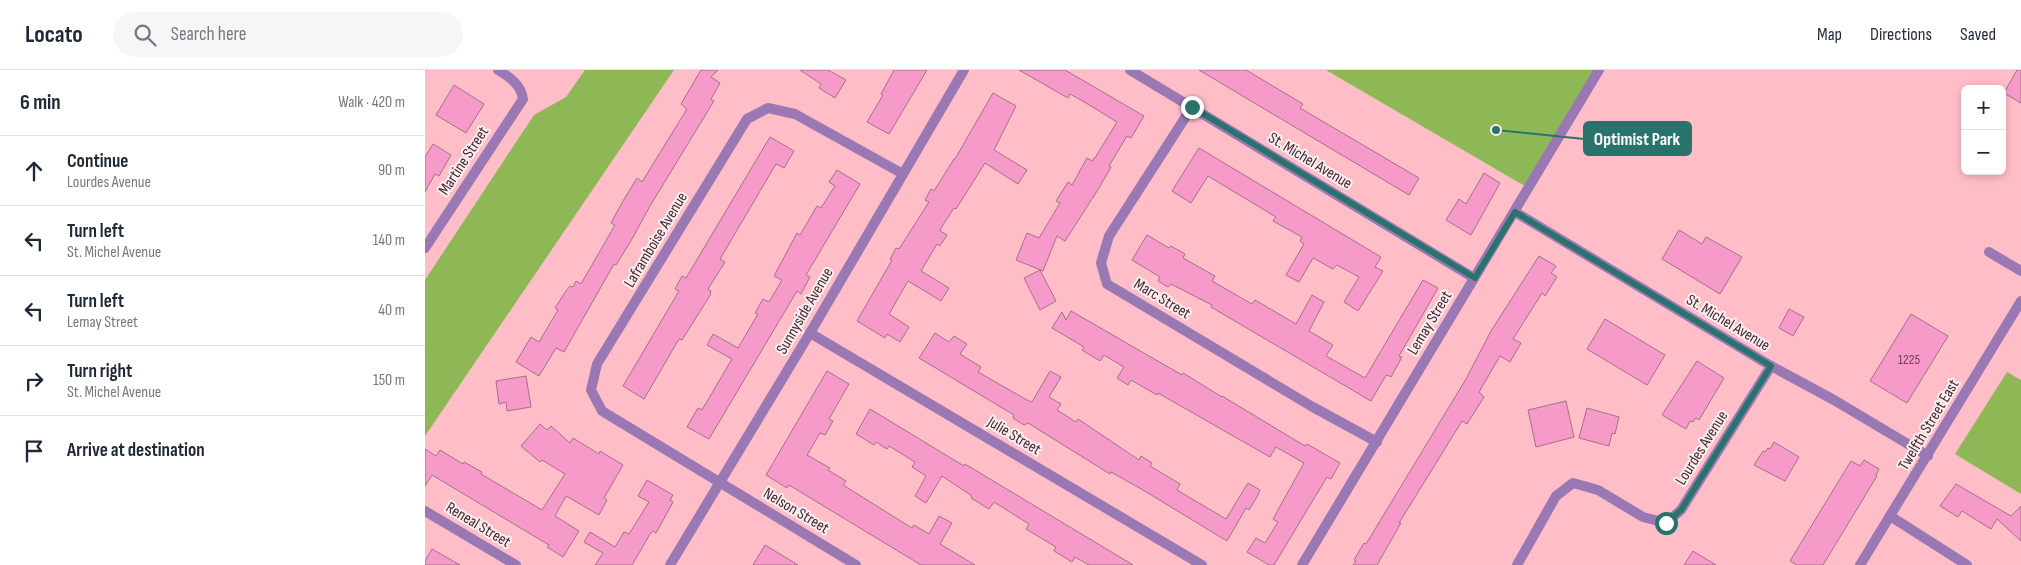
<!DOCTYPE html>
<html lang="en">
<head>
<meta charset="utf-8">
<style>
	:root { --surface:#fff; --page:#f6f6f7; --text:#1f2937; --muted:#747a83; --line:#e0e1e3 }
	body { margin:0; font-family:"Sofia Sans Condensed",sans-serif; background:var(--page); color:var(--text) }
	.controls { position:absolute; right:15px; top:15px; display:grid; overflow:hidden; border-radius:8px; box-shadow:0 2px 8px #0003 }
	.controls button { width:45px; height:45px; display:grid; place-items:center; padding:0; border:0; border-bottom:1px solid var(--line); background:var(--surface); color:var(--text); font:25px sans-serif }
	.stop { position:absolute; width:15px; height:15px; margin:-11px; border:4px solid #29736d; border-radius:50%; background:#fff }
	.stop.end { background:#29736d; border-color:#fff; box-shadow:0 1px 5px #0008 }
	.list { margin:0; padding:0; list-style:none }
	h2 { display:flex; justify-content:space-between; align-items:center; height:65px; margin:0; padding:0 20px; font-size:21px }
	h2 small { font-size:16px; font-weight:400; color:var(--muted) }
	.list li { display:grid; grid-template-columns:32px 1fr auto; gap:15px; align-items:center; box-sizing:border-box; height:70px; padding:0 20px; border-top:1px solid var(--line) }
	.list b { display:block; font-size:19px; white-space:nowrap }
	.list p { margin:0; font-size:16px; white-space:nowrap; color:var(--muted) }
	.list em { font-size:16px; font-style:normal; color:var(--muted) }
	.icon { flex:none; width:28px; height:28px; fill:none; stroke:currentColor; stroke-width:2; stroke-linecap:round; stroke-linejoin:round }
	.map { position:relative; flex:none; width:1596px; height:495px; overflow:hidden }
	header { display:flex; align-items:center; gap:30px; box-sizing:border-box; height:70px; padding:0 25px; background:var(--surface); border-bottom:1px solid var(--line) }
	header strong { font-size:24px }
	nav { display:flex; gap:28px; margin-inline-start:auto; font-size:18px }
	.search { width:350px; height:45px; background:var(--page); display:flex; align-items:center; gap:12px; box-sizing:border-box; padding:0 18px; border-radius:28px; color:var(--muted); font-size:19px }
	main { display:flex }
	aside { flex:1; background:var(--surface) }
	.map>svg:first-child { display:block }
</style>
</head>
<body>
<header>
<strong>Locato</strong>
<div class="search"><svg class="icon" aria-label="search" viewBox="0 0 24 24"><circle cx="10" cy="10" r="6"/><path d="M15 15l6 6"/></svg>Search here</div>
<nav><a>Map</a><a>Directions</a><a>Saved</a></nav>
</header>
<main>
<aside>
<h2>6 min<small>Walk · 420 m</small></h2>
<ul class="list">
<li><svg class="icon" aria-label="ahead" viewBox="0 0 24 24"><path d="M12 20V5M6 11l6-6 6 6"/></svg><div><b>Continue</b><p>Lourdes Avenue</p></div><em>90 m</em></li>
<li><svg class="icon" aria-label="left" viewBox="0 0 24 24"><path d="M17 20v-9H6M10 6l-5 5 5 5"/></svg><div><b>Turn left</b><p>St. Michel Avenue</p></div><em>140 m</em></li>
<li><svg class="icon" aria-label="left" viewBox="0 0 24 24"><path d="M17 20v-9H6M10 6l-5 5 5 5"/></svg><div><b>Turn left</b><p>Lemay Street</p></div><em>40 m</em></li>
<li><svg class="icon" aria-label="right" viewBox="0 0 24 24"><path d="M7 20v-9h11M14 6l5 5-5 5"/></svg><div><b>Turn right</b><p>St. Michel Avenue</p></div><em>150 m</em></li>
<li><svg class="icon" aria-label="arrive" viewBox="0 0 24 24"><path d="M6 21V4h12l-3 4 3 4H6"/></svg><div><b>Arrive at destination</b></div></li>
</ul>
</aside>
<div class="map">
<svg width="1596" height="495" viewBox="0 0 1596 495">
	<rect width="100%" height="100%" fill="#ffbdc7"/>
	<g fill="#8eb856">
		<path d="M160 0H249L0 366V210L109 45 141 27Z"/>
		<path d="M901 0H1175L1105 119Z"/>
		<path d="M1582 302 1596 310V424L1530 384Z"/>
	</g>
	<g fill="#f69bc9" stroke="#a5708a">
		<path d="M276 0H293L286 7 295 13 286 29 289 31 225 136 207 169 191 195 189 194 139 282 131 278 114 306 91 292 106 267 114 272 133 240 130 238 141 221 145 216 148 217 151 211 156 214 190 155 186 153 198 131 212 108 217 112 262 39 256 34Z"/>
		<path d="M375 0H403L421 10 410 28 394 18 396 14Z"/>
		<path d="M469 0H502L464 64 442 52 458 25 456 24Z"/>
		<path d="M594 0H640L719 46 706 68 702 66 684 96 686 97 674 118 640 171 632 166 618 201 591 190 602 163 614 168 635 133 631 131 643 112 647 115 662 88 667 91 669 88H670L692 52 656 30 645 24 643 28Z"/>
		<path d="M774 0H821L878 34 875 38 994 108 984 125Z"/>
		<path d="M1592 0H1596V33L1579 23Z"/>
		<path d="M29 15 59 34 41 63 11 45Z"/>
		<path d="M568 23 591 36 569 80 602 100 593 114 560 93 531 139 529 138 516 158 515 161 522 165 515 176 512 174 496 201 524 218 516 231 483 211 464 244 484 257 475 272 462 264 460 268 432 251 467 190 465 189 471 178 474 179 504 132 500 130 506 119 509 121 529 89H530Z"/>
		<path d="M345 67 369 81 359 98 351 94 295 189 300 192 283 219 286 221 285 223 286 224 257 270 254 269 219 329 198 316 254 221 250 219 257 206 261 208Z"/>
		<path d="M8 74 26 85 14 106 10 104 0 122V87Z"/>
		<path d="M774 78 956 187 950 197 958 201 933 241 919 232 934 207 912 195 908 199 888 188 874 212 861 205 879 174 875 171 877 167 848 151 851 147 783 106 766 133 747 121Z"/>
		<path d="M412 100 435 114 381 205 385 207 376 224 372 221 284 369 262 357 273 338 277 340 307 289 282 275 288 264 313 278 333 244 330 243 338 229 344 232 357 210 349 206 372 163 375 165 392 136 396 138 410 116 404 112Z"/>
		<path d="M1059 103 1075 113 1046 165 1021 150 1034 129 1041 134Z"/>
		<path d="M1254 160 1277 174 1281 167 1317 187 1295 224 1237 189Z"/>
		<path d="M722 165 744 178 746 176 760 184 758 188 790 206 787 211 827 234 830 230 871 254 887 225 899 232 884 261 908 275 901 286 940 308 998 210 1013 218 974 286 977 287 966 307 962 305 960 307 946 331 786 237 787 235 746 214 743 217 733 211 735 207 707 190Z"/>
		<path d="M1114 186 1131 196 1126 203 1132 207 1120 226 1117 223 1088 269 1096 273 1085 292 1075 286 1054 322 1059 327 1042 354 1037 351 974 453H976L952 495H928L931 491 929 490 939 473 941 474 1041 309 1066 261Z"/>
		<path d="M615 200 631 231 615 240 599 208Z"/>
		<path d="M1364 239 1379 247 1368 266 1354 258Z"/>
		<path d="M646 241 757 305 758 303 797 327V326L880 376 882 374 915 393 906 409 902 407 849 495H844L822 482 831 468 840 473 853 452 848 449 879 393 851 377 845 387 733 323 732 325 706 310 703 315 692 308 699 297 679 285 675 291 657 280 659 277 627 258 637 242 641 250Z"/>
		<path d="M1486 244 1523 266 1482 333 1445 311Z"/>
		<path d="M1180 249 1240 285 1222 315 1162 279Z"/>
		<path d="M510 263 524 272 529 266 542 274 535 284 556 297 553 302 602 330 607 332 625 301 636 307 624 327 636 334 632 340 651 352 653 349 714 390 716 386 727 393 725 396 755 414 752 420 801 449 823 413 835 420 833 425 824 440 821 438 802 471 718 420 686 402 685 404 603 353 599 355 588 348 589 345 494 288Z"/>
		<path d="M1272 291 1299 308 1274 350 1271 348 1268 352 1265 351 1261 359 1237 345Z"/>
		<path d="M402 301 424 314 404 349 408 351 400 365 395 363 382 385 405 398 403 400 421 411 418 415 487 458 489 455 504 464 514 446 527 453 515 474 550 495H496L364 415 362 418 341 405Z"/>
		<path d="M101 306 106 337 82 341 81 332 74 334 71 311Z"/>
		<path d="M1141 331 1149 367 1111 377 1103 340Z"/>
		<path d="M1162 338 1194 347 1190 364 1187 363 1184 376 1154 368Z"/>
		<path d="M445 339 539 396 540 394 708 495H664L650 487 647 492 629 481 631 477 601 459 604 454 569 432 564 439 546 428 547 426 517 406 501 433 490 426 501 406 487 397 490 392 464 376 462 379 451 372 449 375 431 364Z"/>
		<path d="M115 354 122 360 126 356 145 373 148 368 174 384 175 381 198 395 179 428 182 430 174 445 141 426 130 446 154 461 138 487 122 477 124 475 7 405 0 416V379L11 386 15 380 38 394 39 392 57 402 56 404 117 440 140 404 117 390 115 392 96 376Z"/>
		<path d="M1349 372 1374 387 1360 411 1329 395 1338 381 1340 382 1343 378 1345 379Z"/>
		<path d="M1439 390 1454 399 1451 405 1452 406 1398 495H1372L1365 491 1426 391 1435 396Z"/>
		<path d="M222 410 248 425 245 430 248 432 231 463 228 461 225 464 207 495H170L178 483 159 472 165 462 190 477 199 462 204 464 224 432 213 426Z"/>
		<path d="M1531 414 1586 446 1596 436V471L1572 449 1566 459 1537 441 1533 447 1515 436Z"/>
		<path d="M340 475 373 495H328Z"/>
		<path d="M7 479 35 495H0V491Z"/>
		<path d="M1268 481 1291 495H1259Z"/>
	</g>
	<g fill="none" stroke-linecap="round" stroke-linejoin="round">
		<g stroke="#9978b4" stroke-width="10">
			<path d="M705 0 1049 208"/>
			<path d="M767 37 684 166 676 193 682 214 886 336 952 372"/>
			<path d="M1090 142 1346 296 1409 330 1503 386"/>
			<path d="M0 178 98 29C96 15 85 7 73 0"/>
			<path d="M1564 182 1596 201"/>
			<path d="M385 263 777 495"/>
			<path d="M0 441 91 495"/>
			<path d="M1465 446 1542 495"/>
			<path d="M245 495 385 263 539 0"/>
			<path d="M431 495 177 341 166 320 172 294 322 49 343 38 370 44 478 104"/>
			<path d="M877 495 1174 0"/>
			<path d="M1092 495 1131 426 1148 413 1173 420 1218 447 1241 453 1256 440 1346 296"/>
			<path d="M1435 495 1596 231"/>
		</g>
	</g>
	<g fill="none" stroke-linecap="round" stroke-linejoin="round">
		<path stroke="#29736d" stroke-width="6" d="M767 37 1050 208 1090 142 1346 296 1256 440 1241 453"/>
	</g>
	<g text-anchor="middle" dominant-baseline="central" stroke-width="4" stroke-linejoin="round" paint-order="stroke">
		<g font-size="14" fill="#704655">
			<text x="1484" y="289">1225</text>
		</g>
		<g font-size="16" fill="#432a2e" stroke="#fceef0">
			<text transform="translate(39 91) rotate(-57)">Martine Street</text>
			<text transform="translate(885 91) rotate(31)">St. Michel Avenue</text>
			<text transform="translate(231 170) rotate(-59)">Laframboise Avenue</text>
			<text transform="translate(737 229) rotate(31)">Marc Street</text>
			<text transform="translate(380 241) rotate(-60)">Sunnyside Avenue</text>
			<text transform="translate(1005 253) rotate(-59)">Lemay Street</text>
			<text transform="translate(1303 253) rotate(31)">St. Michel Avenue</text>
			<text transform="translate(1504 355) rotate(-59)">Twelfth Street East</text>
			<text transform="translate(589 366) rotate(31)">Julie Street</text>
			<text transform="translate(1277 378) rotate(-58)">Lourdes Avenue</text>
			<text transform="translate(371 441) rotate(31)">Nelson Street</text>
			<text transform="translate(53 455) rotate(31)">Reneal Street</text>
		</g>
	</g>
	<path fill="none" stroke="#29736d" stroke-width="2" d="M1071 60L1159 69"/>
	<circle fill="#29736d" stroke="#fceef0" stroke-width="2" cx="1071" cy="60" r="5"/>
	<rect fill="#29736d" stroke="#29736d" stroke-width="2" x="1159" y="52" width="107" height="33" rx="5"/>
	<g font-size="18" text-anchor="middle" font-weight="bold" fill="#fff">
		<text x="1212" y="75">Optimist Park</text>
	</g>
</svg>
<div class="controls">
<button>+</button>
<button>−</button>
</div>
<div class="stop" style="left:1241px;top:453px"></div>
<div class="stop end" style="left:767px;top:37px"></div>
</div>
</main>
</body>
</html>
